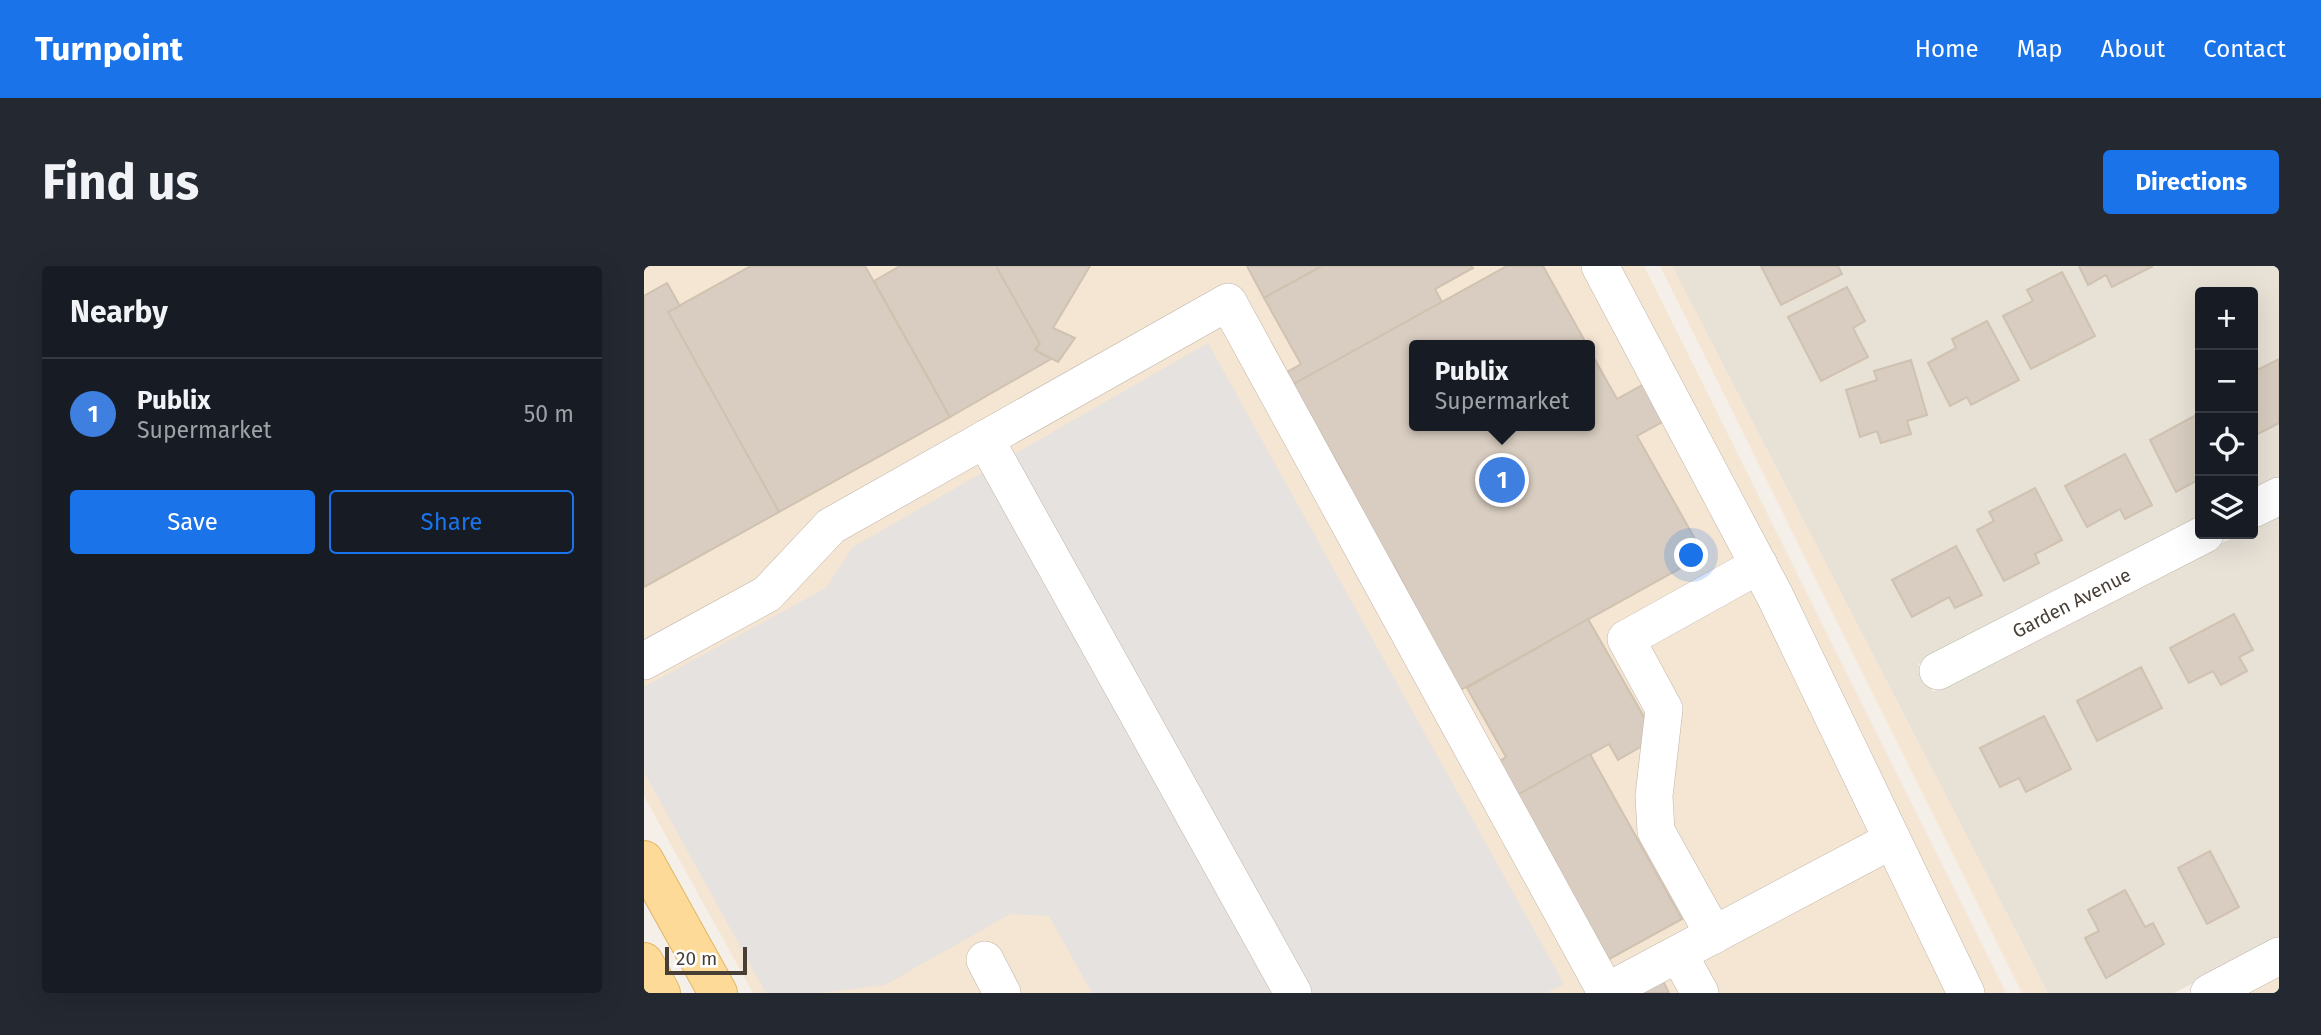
<!DOCTYPE html>
<html lang="en">
<head>
<meta charset="utf-8">
<style>
	:root { --surface:#171b24; --page:#242831; --text:#f1f3f6; --muted:#9ea1a6; --line:#363941; --accent:#1a73e8 }
	body { margin:0; font-family:"Fira Sans",sans-serif; background:var(--page); color:var(--text) }
	.controls { position:absolute; right:21px; top:21px; display:grid; overflow:hidden; border-radius:7px; box-shadow:0 7px 28px #0002 }
	.controls button { width:63px; height:63px; display:grid; place-items:center; padding:0; border:0; border-bottom:2px solid var(--line); background:var(--surface); color:var(--text); font:35px sans-serif }
	.scale { position:absolute; left:21px; bottom:18px; width:82px; box-sizing:border-box; padding-left:7px; border:4px solid #473f36; border-top:0; font-size:19px; line-height:24px; white-space:nowrap; color:#473f36; -webkit-text-stroke:5px #fff; paint-order:stroke }
	.you { position:absolute; left:1048px; top:290px; width:24px; height:24px; margin:-18px; border:5px solid #fff; border-radius:50%; background:#1a73e8; box-shadow:0 0 0 10px #1a73e833 }
	.badge { display:grid; place-items:center; width:46px; height:46px; border-radius:50%; background:var(--accent); color:#fff; font-size:23px; font-weight:700 }
	.pin { position:absolute; translate:-50% -50%; border:4px solid #fff; box-shadow:0 2px 7px #0006 }
	.popup { position:absolute; left:765px; top:74px; width:186px; height:91px; box-sizing:border-box; display:grid; place-content:center; border-radius:7px; background:var(--surface); filter:drop-shadow(0 2px 5px #0005); font-size:23px; white-space:nowrap; color:var(--muted) }
	.popup b { font-size:26px; color:var(--text) }
	.popup::after { content:''; position:absolute; left:50%; top:100%; margin-left:-14px; border:14px solid transparent; border-top-color:var(--surface) }
	.list { margin:0; padding:0; list-style:none }
	h2 { display:flex; justify-content:space-between; align-items:center; height:91px; margin:0; padding:0 28px; font-size:30px }
	h2 small { font-size:23px; font-weight:400; color:var(--muted) }
	.list li { display:grid; grid-template-columns:46px 1fr auto; gap:21px; align-items:center; box-sizing:border-box; height:112px; padding:0 28px; border-top:2px solid var(--line) }
	.list b { display:block; font-size:26px; white-space:nowrap }
	.list p { margin:0; font-size:23px; white-space:nowrap; color:var(--muted) }
	.list em { font-size:23px; font-style:normal; color:var(--muted) }
	.actions { display:flex; gap:14px; padding:21px 28px }
	.actions a { flex:1; padding:16px 0; border:2px solid var(--accent); border-radius:7px; text-align:center; font-size:24px; color:var(--accent) }
	.actions .main { background:var(--accent); color:#fff }
	.icon { flex:none; width:38px; height:38px; fill:none; stroke:currentColor; stroke-width:2; stroke-linecap:round; stroke-linejoin:round }
	.map { position:relative; flex:none; width:1635px; height:727px; overflow:hidden; border-radius:7px }
	header { display:flex; align-items:center; gap:42px; box-sizing:border-box; height:98px; padding:0 35px; background:var(--accent); color:#fff }
	header strong { font-size:33px }
	nav { display:flex; gap:38px; margin-inline-start:auto; font-size:24px }
	.intro { display:flex; align-items:center; justify-content:space-between; box-sizing:border-box; height:168px; padding:0 42px }
	h1 { margin:0; font-size:49px }
	.button { padding:18px 32px; border-radius:7px; background:var(--accent); color:#fff; font-size:24px; font-weight:700 }
	main { display:flex; gap:42px; padding:0 42px }
	aside { flex:1; background:var(--surface); border-radius:7px; box-shadow:0 7px 28px #0002 }
	.map>svg:first-child { display:block }
</style>
</head>
<body>
<header>
<strong>Turnpoint</strong>
<nav><a>Home</a><a>Map</a><a>About</a><a>Contact</a></nav>
</header>
<div class="intro"><h1>Find us</h1><a class="button">Directions</a></div>
<main>
<aside>
<h2>Nearby<small></small></h2>
<ul class="list">
<li><span class="badge" style="background:#3f7fe0">1</span><div><b>Publix</b><p>Supermarket</p></div><em>50 m</em></li>
</ul>
<div class="actions"><a class="main">Save</a><a>Share</a></div>
</aside>
<div class="map">
<svg width="1635" height="727" viewBox="0 0 1635 727">
	<rect width="100%" height="100%" fill="#f4efe8"/>
	<path fill="#e7e1d6" d="M1028 0H1635V212L1609 225V26H1556V252L1274 398 1289 426 1596 268H1609V261L1635 248V672L1530 727H1404Z"/>
	<g fill="#f5e5d3" fill-rule="evenodd">
		<path d="M0 0H1000L1362 727H109L0 530ZM770 79H945V160H770Z"/>
		<path d="M1016 0H1028L1404 727H1378Z"/>
		<path d="M1635 708V727H1599Z"/>
	</g>
	<path fill="#e5e2df" d="M564 77 920 718 902 727H448L405 650 366 648 241 719 175 727H122L0 506V421L182 322 209 281Z"/>
	<g fill="#d8cdc0" stroke="#d0c2b0" stroke-width="2">
		<path d="M107 0H221L306 151 135 246 24 46Z"/>
		<path d="M256 0H352L396 78 391 84 407 93 306 151 230 15Z"/>
		<path d="M352 0H446L409 62 431 72 414 96 391 84 396 78Z"/>
		<path d="M603 0H678L620 32Z"/>
		<path d="M678 0H827L829 2 791 23 798 36 648 119 641 107 657 98 620 32Z"/>
		<path d="M863 0H899L943 79H770V160H945V83L973 133 1000 118 1020 155 993 170 1060 289 815 425 749 298 742 302 695 215 702 212 648 119Z"/>
		<path d="M1117 0H1194L1198 8 1137 39Z"/>
		<path d="M1435 0H1509L1468 21 1462 9 1444 19Z"/>
		<path d="M1418 6 1451 70 1387 103 1359 50 1389 35 1383 24Z"/>
		<path d="M23 17 36 40 24 46 135 246 0 321V30Z"/>
		<path d="M1203 21 1221 55 1209 62 1224 91 1177 115 1144 51Z"/>
		<path d="M1343 55 1375 114 1327 139 1323 131 1306 140 1284 97 1312 82 1308 73Z"/>
		<path d="M1635 93V157L1614 168 1609 158V106Z"/>
		<path d="M1267 94 1283 149 1263 155 1267 168 1237 177 1233 165 1216 171 1202 124 1233 114 1230 105Z"/>
		<path d="M1556 147V213L1532 226 1506 174Z"/>
		<path d="M1481 188 1508 239 1481 253 1476 243 1443 261 1421 220Z"/>
		<path d="M1391 222 1418 274 1391 288 1395 297 1360 315 1333 264 1350 255 1345 246Z"/>
		<path d="M1312 280 1338 329 1311 342 1305 331 1268 351 1248 314Z"/>
		<path d="M1590 348 1609 384 1595 391 1603 405 1577 419 1569 405 1545 417 1526 382Z"/>
		<path d="M944 353 1012 472 974 494 965 478 868 532 849 499 862 491 823 422Z"/>
		<path d="M1497 401 1518 442 1453 475 1433 435Z"/>
		<path d="M1400 450 1427 503 1382 526 1375 512 1356 521 1336 482Z"/>
		<path d="M946 488 1038 653 960 696 868 532Z"/>
		<path d="M1566 585 1595 641 1563 658 1534 602Z"/>
		<path d="M1481 624 1501 661 1509 657 1520 678 1462 712 1441 672 1455 665 1444 644Z"/>
		<path d="M1019 715 1025 727H997Z"/>
	</g>
	<g fill="none" stroke-linecap="round" stroke-linejoin="round">
		<defs>
			<g id="minor">
				<path d="M956 0 1131 330 1322 727"/>
				<path d="M341 173 649 727"/>
				<path d="M1609 243 1635 230"/>
				<path d="M0 395 123 328 187 260 584 36 962 726"/>
				<path id="s1" d="M1294 405 1561 268"/>
				<path d="M1070 669 1012 565 1010 530 1020 443 982 373 1115 299"/>
				<path d="M1035 689 1056 727"/>
				<path d="M341 694 358 727"/>
				<path d="M960 727 1248 574"/>
				<path d="M1565 727 1635 690"/>
			</g>
			<g id="major">
				<path d="M0 594 74 727"/>
				<path d="M0 696 17 727"/>
			</g>
		</defs>
		<use href="#minor" stroke="#bfb6aa" stroke-width="38"/>
		<use href="#major" stroke="#e2b667" stroke-width="40"/>
		<use href="#minor" stroke="#fff" stroke-width="37"/>
		<use href="#major" stroke="#fdda98" stroke-width="38"/>
	</g>
	<g text-anchor="middle" dominant-baseline="central" stroke-width="6" stroke-linejoin="round" paint-order="stroke">
		<g font-size="19" fill="#473f36" stroke="#fff">
			<text stroke="none"><textPath href="#s1" startOffset="150">Garden Avenue</textPath></text>
		</g>
	</g>
</svg>
<div class="controls">
<button>+</button>
<button>−</button>
<button><svg class="icon" aria-label="locate" viewBox="0 0 24 24"><circle cx="12" cy="12" r="6"/><path d="M12 2v4M12 18v4M2 12h4M18 12h4"/></svg></button>
<button><svg class="icon" aria-label="layers" viewBox="0 0 24 24"><path d="M12 4l9 5-9 5-9-5zM3 14l9 5 9-5"/></svg></button>
</div>
<div class="scale">20 m</div>
<div class="you"></div>
<div class="pin badge" style="left:858px;top:214px;background:#3f7fe0">1</div>
<div class="popup"><b>Publix</b>Supermarket</div>
</div>
</main>
</body>
</html>
